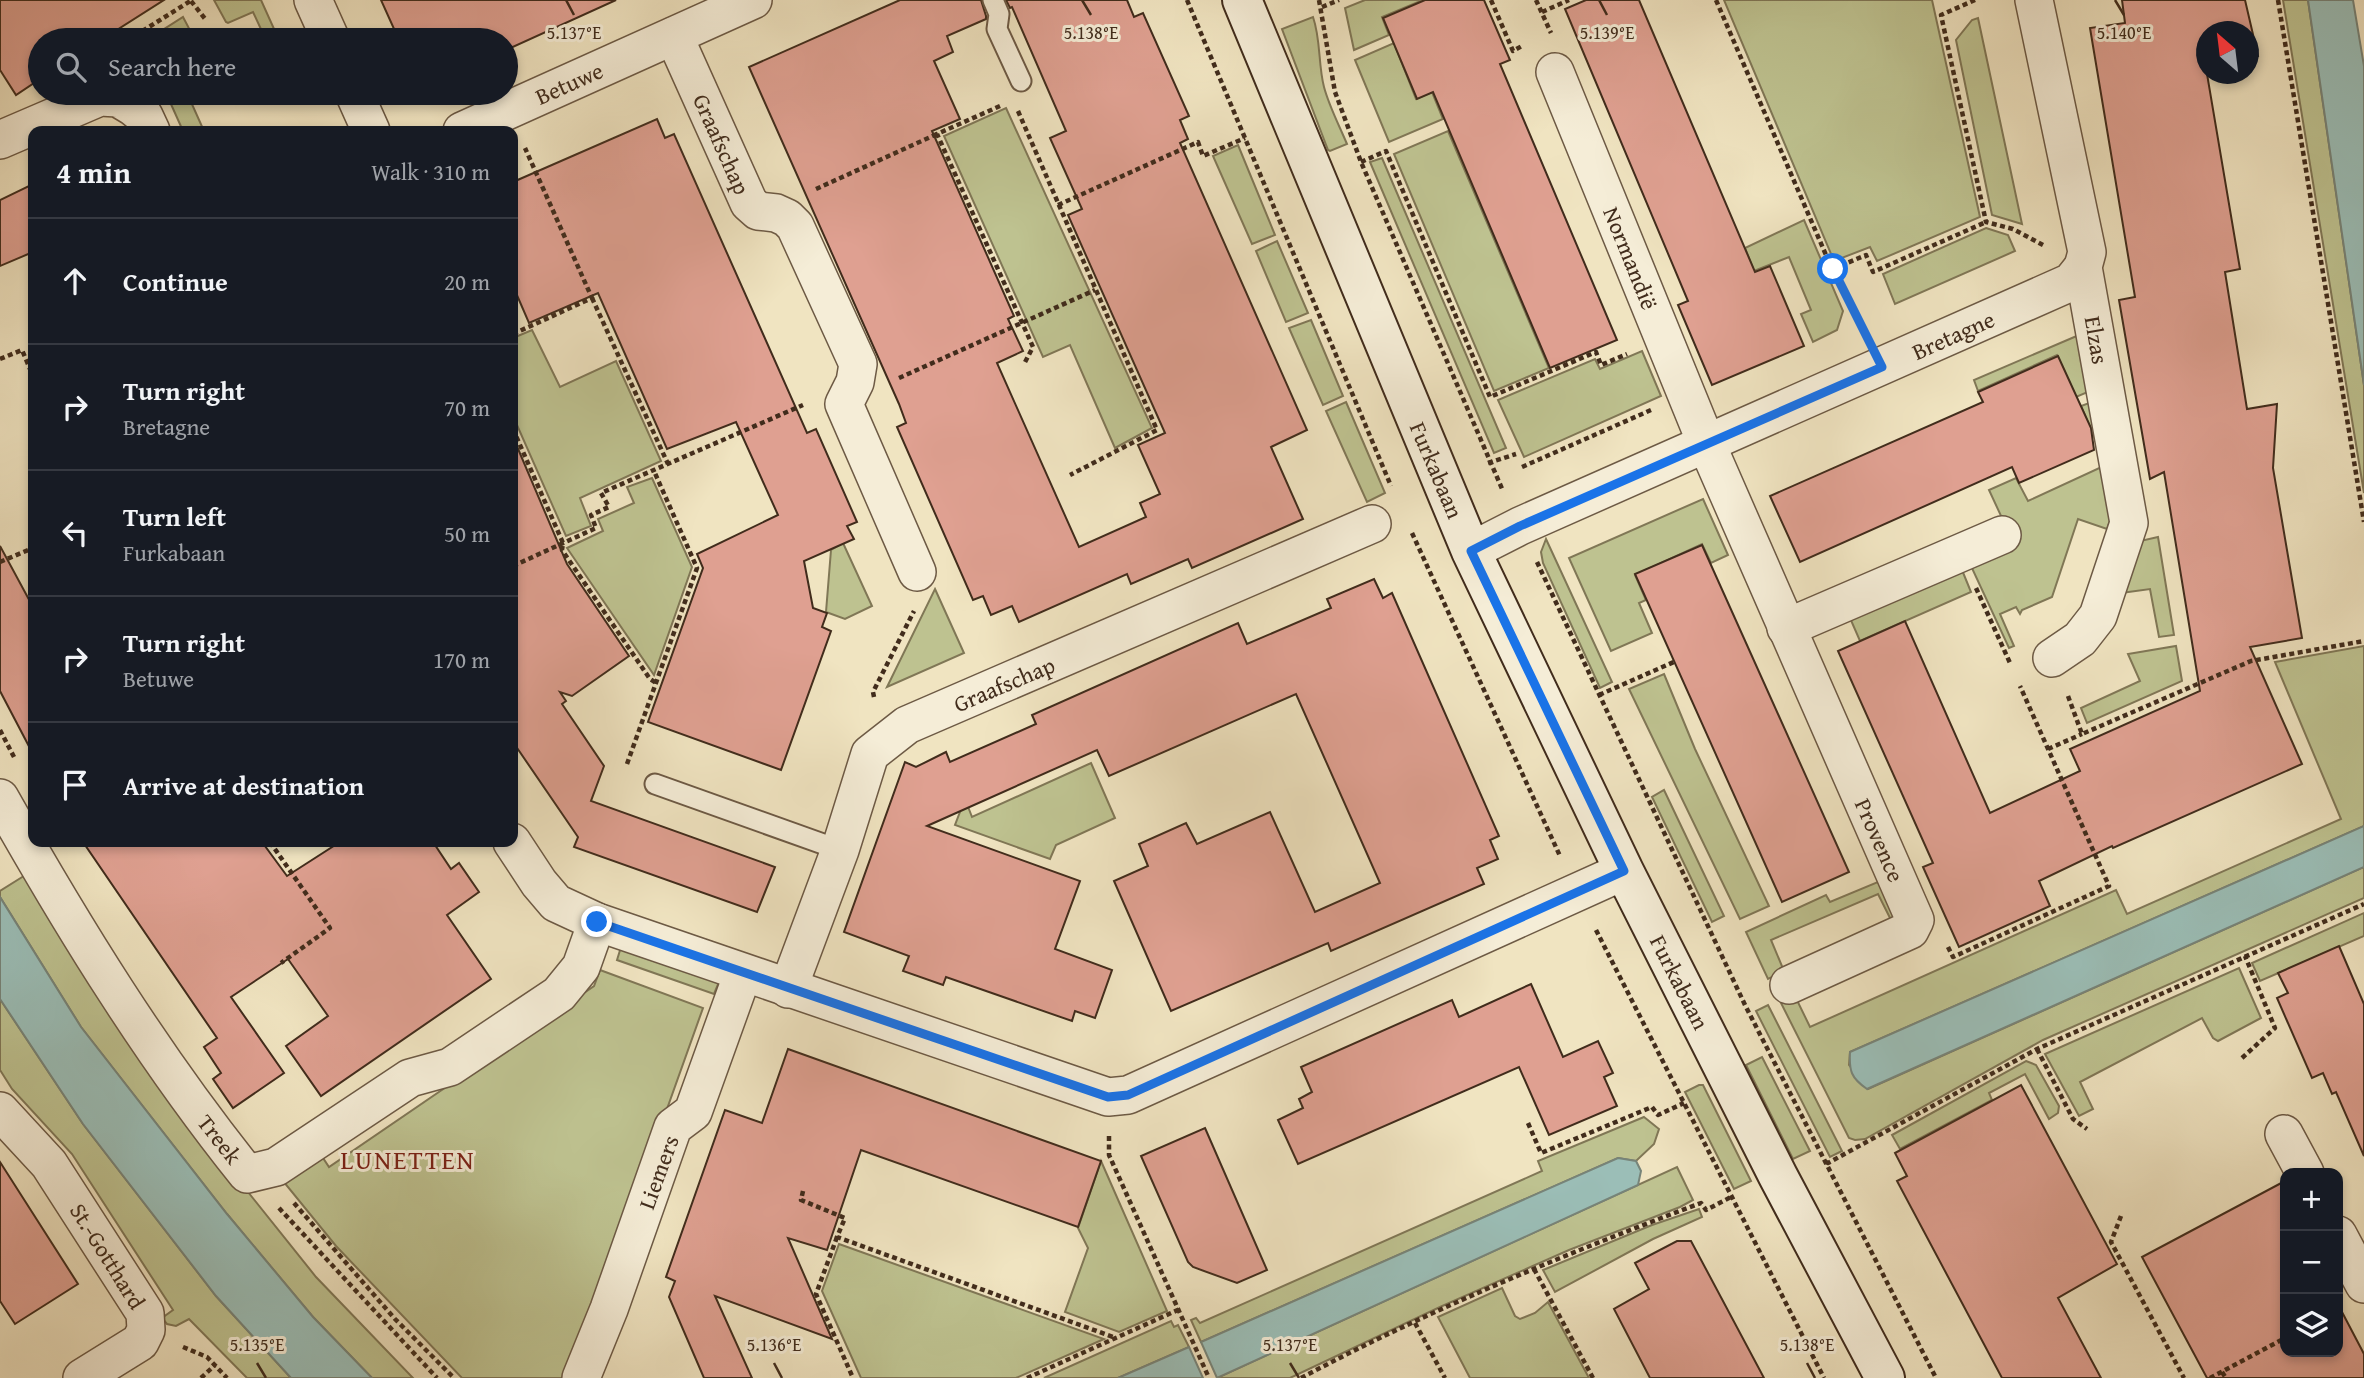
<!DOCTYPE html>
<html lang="en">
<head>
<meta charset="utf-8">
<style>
	:root { --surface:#171b24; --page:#20242c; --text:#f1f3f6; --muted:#9ea1a6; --line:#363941 }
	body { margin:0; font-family:"Gentium Book Plus",serif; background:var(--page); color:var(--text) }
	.controls { position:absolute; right:21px; bottom:21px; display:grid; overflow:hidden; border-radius:14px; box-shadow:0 4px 10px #0003 }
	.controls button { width:63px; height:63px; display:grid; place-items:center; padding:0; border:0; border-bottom:2px solid var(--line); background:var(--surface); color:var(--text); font:35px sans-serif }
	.compass { position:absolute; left:2196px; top:21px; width:63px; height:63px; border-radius:50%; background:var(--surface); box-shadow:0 4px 10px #0003; rotate:332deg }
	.stop { position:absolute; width:21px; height:21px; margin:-16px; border:5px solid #1a73e8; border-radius:50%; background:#fff }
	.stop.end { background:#1a73e8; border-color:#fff; box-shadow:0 2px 7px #0008 }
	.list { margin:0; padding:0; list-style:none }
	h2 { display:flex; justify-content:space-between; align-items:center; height:91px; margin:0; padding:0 28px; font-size:30px }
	h2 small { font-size:23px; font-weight:400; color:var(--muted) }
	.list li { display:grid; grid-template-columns:46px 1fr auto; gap:21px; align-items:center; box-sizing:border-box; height:126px; padding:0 28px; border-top:2px solid var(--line) }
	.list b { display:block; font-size:26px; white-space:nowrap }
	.list p { margin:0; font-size:23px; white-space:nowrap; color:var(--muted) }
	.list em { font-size:23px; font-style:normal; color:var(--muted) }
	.icon { flex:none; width:38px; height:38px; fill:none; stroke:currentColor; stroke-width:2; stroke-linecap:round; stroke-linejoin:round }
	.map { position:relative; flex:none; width:2364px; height:1378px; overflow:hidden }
	.search { position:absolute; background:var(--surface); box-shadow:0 4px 10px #0003; left:28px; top:28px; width:490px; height:77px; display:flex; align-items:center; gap:18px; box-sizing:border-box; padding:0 24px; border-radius:38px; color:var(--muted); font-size:26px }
	.panel { position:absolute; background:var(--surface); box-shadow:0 4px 10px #0003; left:28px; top:126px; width:490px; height:721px; border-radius:14px }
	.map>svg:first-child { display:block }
</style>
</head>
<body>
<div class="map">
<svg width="2364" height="1378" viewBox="0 0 2364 1378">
	<rect width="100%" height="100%" fill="#f0e4c1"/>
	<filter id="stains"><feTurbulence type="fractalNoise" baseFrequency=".00286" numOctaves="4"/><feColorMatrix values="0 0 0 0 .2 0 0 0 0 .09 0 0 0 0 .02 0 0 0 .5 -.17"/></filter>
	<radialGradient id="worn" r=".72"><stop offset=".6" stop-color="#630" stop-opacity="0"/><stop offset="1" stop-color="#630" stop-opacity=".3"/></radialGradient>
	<g fill="#bec290" stroke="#807756" stroke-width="2">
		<path d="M214 0H261L279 40H266L253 12 228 23 226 22Z"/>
		<path d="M1365 0H1423L1382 17 1389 35 1354 50 1345 8Z"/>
		<path d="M1724 0H1932L1980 217 1877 261 1870 247 1834 261Z"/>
		<path d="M2283 0H2308L2364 385V493Z"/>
		<path d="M183 17 193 36 192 39 147 40Z"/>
		<path d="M1313 17C1321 40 1318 64 1324 87 1329 106 1339 125 1347 144L1330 151 1328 150 1282 29Z"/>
		<path d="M1978 18 2022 224 1992 215 1956 40 1972 20Z"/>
		<path d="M1394 43 1416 99 1432 92 1443 119 1389 142 1355 60Z"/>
		<path d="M166 93H187L204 131H183Z"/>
		<path d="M1006 108 1152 428 1115 448 1070 345 1043 357 944 136Z"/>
		<path d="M1448 131 1549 368 1494 391 1394 154Z"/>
		<path d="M1238 145 1275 235 1252 244 1213 156Z"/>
		<path d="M1382 158 1506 448 1494 453 1370 162Z"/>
		<path d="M1804 220 1843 311 1837 330 1813 342 1801 314 1811 310 1789 257 1754 271 1745 248Z"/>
		<path d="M1986 228 2008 235 2015 251 1895 304 1883 274Z"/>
		<path d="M1277 241 1308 313 1286 322 1256 251Z"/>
		<path d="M1311 320 1343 396 1323 405 1289 328Z"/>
		<path d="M532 330 560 387 616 361 661 461 580 498 591 526 566 536 513 416V338Z"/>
		<path d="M2086 332 2095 389 2076 397 2057 355 1978 391 1974 380Z"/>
		<path d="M1642 351 1661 396 1524 457 1498 400 1595 359 1600 369Z"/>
		<path d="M2097 400 2115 506 2107 529 2078 519 2052 597 2022 610 2020 614 2016 607 2000 614 2014 646 2009 648 1971 566 2015 546 1989 490 2016 478 2028 501 2106 465 2081 406Z"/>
		<path d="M1346 402 1385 493 1367 502 1326 411Z"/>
		<path d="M652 478 692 567 654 675 567 548 603 531 598 519 634 503 627 487Z"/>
		<path d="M1703 499 1728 555 1711 563 1702 544 1635 575 1646 600 1639 603 1652 633 1611 651 1569 558Z"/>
		<path d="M2158 537 2174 635 2159 637 2150 589 2121 593 2140 541Z"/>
		<path d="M1546 539 1612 682 1600 688 1543 563 1541 552Z"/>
		<path d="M843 543 872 606 845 619 826 612 831 550Z"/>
		<path d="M1962 570 1971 592 1860 641 1850 618Z"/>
		<path d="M935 589 964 653 887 687Z"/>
		<path d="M2176 646 2182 681 2087 723 2081 708 2140 681 2128 654Z"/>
		<path d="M2364 646V826L1850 1052 1849 1065 1868 1089 2364 867V898L2043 1040 1865 1139 1855 1140 1849 1138 1781 1003 1795 996 1810 1027 2116 890 2127 914 2341 819 2275 662Z"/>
		<path d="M1664 674 1695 749 1769 906 1740 919 1629 689Z"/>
		<path d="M1091 763 1115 818 1056 845 1050 859 955 825 965 799 972 817Z"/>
		<path d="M1664 790 1724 916 1712 922 1652 797Z"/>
		<path d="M27 874 192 1122 316 1277 413 1378H372L313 1317 227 1214 81 1027 0 897V891Z"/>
		<path d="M1885 879 1896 918 1891 920 1878 894 1771 940 1784 971 1768 979 1746 932 1826 895 1830 902Z"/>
		<path d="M2364 913V936L2260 981 2252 963Z"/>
		<path d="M621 947 719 982 714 994 617 960Z"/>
		<path d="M2239 968 2261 1018 2218 1041 2213 1038 2202 1018 2080 1082 2093 1109 2079 1116 2045 1054Z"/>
		<path d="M600 970 703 1008 571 1378H462L336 1246 283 1181 321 1155 329 1167 594 986Z"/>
		<path d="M0 999 83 1124 216 1296 291 1378H247L189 1319 176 1326 167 1324 162 1318 173 1310 72 1154 12 1089 0 1070Z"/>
		<path d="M1768 1005 1842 1151 1830 1157 1756 1011Z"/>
		<path d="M1762 1057 1810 1151 1793 1159 1746 1065Z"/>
		<path d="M2026 1061 2036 1065 2059 1106 2058 1113 2049 1119 2025 1074 1989 1093 1992 1100 1900 1149 1892 1135Z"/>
		<path d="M1699 1085H1703L1751 1181 1734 1189 1685 1092Z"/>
		<path d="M1644 1117 1659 1129 1654 1144 1636 1161 1618 1158 1201 1342 1191 1320 1196 1318 1200 1323 1542 1171 1538 1161Z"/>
		<path d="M1101 1161 1167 1311 1119 1332 1065 1312 1088 1248 1078 1228Z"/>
		<path d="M1677 1167 1693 1200 1680 1207 1569 1250 1440 1307 1290 1378H1217Z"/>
		<path d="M1699 1209 1702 1217 1653 1239 1555 1292 1543 1270 1652 1225Z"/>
		<path d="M839 1244 1104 1339 1016 1378H861L822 1291Z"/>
		<path d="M1502 1288 1515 1316 1520 1319 1535 1313 1548 1302 1589 1378H1470L1438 1317Z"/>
		<path d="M1171 1321 1174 1327 1178 1325 1189 1347 1118 1378H1044Z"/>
	</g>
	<g fill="#9bbeb7" stroke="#778479" stroke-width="2">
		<path d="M2308 0H2353L2364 66V385Z"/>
		<path d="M2364 826V867L1867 1089C1851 1078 1849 1071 1850 1052Z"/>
		<path d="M0 897 81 1027 227 1214 313 1317 372 1378H291L216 1296 83 1124 0 999Z"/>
		<path d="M1618 1158 1636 1161 1641 1171 1638 1185 1217 1378 1201 1342Z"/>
		<path d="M1189 1347 1203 1378H1118Z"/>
	</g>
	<g fill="#dfa091" stroke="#412c1c" stroke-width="2">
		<path d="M0 0H164L101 40H40V79L16 95 0 70Z"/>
		<path d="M381 0H616L506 50V40H399Z"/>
		<path d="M900 0H981L986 16V19L947 36 953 52 934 61 960 119 932 131 1014 316 1008 319 1023 351 997 363 1079 547 1146 517 1140 503 1160 494 1138 445 1165 433 1068 215 1082 209 1050 138 1066 131 1012 7 1010 8 1006 0H1127L1134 17 1143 13 1189 116 1180 120 1188 139 1180 143 1307 430 1271 447 1303 519 1192 568 1188 559 1131 584 1127 574 1019 622 1012 606 991 615 983 596 973 600 897 427 906 423 899 404 749 67Z"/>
		<path d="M1425 0H1484L1510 60 1500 64 1617 340 1550 368 1433 92 1417 99 1383 18Z"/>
		<path d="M1586 0H1639L1755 272 1770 266 1804 346 1712 385 1678 305 1688 301 1565 9Z"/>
		<path d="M2122 0H2245L2258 56 2249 58V32H2207V74L2240 269 2225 272 2247 409 2277 404 2273 468 2302 638 2250 647 2302 764 2113 848 2112 846 2039 881 2050 906 1959 947 1923 867 1933 863 1838 651 1905 621 1990 813 2080 771 2070 749 2200 691 2164 472 2150 479 2119 300 2135 297 2090 28 2125 23Z"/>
		<path d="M657 119 665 138 674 134 807 433 816 429 857 522 847 526 854 539 804 561 813 608 827 613 822 627 831 631 781 770 648 722 703 568 697 554 778 515 736 422 667 449 598 293 529 323 513 286V182Z"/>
		<path d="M33 184V252L0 266V200Z"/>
		<path d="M2058 356 2091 428 2094 450 2019 483 2012 467 1800 562 1770 496 1983 402 1978 392Z"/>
		<path d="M513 437 567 564 629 656 572 696 560 692 566 701 562 704 604 766 591 801 775 867 757 912 574 847 578 837 513 742Z"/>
		<path d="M1702 545 1849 872 1782 902 1635 574Z"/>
		<path d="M0 546 33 607V754L0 691Z"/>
		<path d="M1374 579 1383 598 1392 593 1499 836 1490 840 1498 859 1477 868 1484 884 1331 951 1328 943 1171 1011 1114 881 1148 866 1139 844 1186 823 1197 844 1270 812 1315 912 1380 883 1296 694 1109 776 1097 750 927 826 1080 881 1055 949 1112 970 1095 1018 1075 1011 1072 1021 946 977 943 985 903 971 909 956 844 932 905 762 916 767 946 752 950 762 1036 724 1032 715 1238 623 1247 644 1331 608 1327 599Z"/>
		<path d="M83 842H262L287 876 340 842H433L451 869 459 863 479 892 447 915 491 979 321 1096 286 1046 328 1016 288 959 231 997 284 1073 233 1108 213 1079 221 1073 204 1047 217 1038Z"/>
		<path d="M2339 946 2364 1004V1156L2336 1092 2332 1094 2323 1073 2312 1078 2277 998 2288 993 2278 973Z"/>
		<path d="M1531 984 1563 1057 1598 1041 1613 1073 1604 1077 1617 1106 1549 1135 1519 1067 1298 1164 1278 1120 1303 1108 1299 1099 1312 1092 1301 1067 1452 1000 1459 1017Z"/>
		<path d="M788 1049 1101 1161 1078 1227 861 1150 827 1250 788 1238 832 1339 715 1296 752 1378H704L669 1297 675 1281 666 1277 725 1110 762 1123Z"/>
		<path d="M2021 1085 2117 1264 2058 1298 2101 1378H2002L1897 1181 1907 1176 1895 1153Z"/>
		<path d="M1205 1128 1267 1270 1237 1283 1193 1267 1188 1262 1141 1156Z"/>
		<path d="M0 1162 78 1284 15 1324 0 1301Z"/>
		<path d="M2285 1181V1352H2338V1315L2342 1312 2364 1354V1378H2207L2142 1257Z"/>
		<path d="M1677 1241H1691L1764 1378H1650L1614 1309 1649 1289 1635 1263Z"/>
	</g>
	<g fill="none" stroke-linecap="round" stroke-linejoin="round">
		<defs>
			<g id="lane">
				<path d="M993 0 999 14 997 29 1021 81"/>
				<path d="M655 784 840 850"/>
			</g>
			<g id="street">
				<path d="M313 0 331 40"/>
				<path d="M2034 0 2087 252 2083 267 2129 523 2098 616 2080 639 2052 658"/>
				<path d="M674 36 749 203 758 211 776 213 787 218 795 226 858 364 855 382 844 404 917 572"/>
				<path d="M1555 72 1707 445 1915 920 1910 930 1789 985"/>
				<path d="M354 93 371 131"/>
				<path d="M462 131 753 0"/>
				<path d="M0 140 100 97 118 98 133 107 144 116 151 131"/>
				<path d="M1471 551 1520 526 2071 282 2083 267"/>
				<path d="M1786 628 2002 535"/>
				<path d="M0 798C74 929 153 1057 247 1174L276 1167 410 1078 450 1067 559 994 581 967 597 922"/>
				<path d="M512 842 539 883 556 903 597 922 1108 1097 1128 1095 1624 871"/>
				<path d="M788 989 840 850 870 754 907 725 1372 524"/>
				<path d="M0 1111 49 1164 145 1313 146 1330 140 1342 82 1378"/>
				<path d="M2284 1134 2305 1173"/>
				<path d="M2338 1235 2364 1284"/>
				<path d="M581 1378 609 1309 673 1127 693 1112 743 973"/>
			</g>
			<path id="secondary" d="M1242 0 1471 551 1624 871 1778 1176 1885 1378"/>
		</defs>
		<use href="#lane" stroke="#6d5a45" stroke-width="23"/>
		<use href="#street" stroke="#6d5a45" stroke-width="40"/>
		<use href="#secondary" stroke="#412c1c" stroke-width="42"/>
		<g stroke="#412c1c" stroke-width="4.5" stroke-dasharray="5 3.5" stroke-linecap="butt">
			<path d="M1187 0 1391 486"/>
			<path d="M1319 0 1335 92 1361 162 1503 491"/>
			<path d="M1491 0 1513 51 1522 46"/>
			<path d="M1536 0 1551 33"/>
			<path d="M1716 0 1829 262 1862 328"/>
			<path d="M1975 0 1941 15 1986 222 2013 229 2043 245"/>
			<path d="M2278 0 2364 522"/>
			<path d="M191 1 206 20"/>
			<path d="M1322 7 1339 0"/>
			<path d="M1542 12 1569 0"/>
			<path d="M128 40 192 0"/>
			<path d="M1000 106 937 134 1033 347 1024 364"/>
			<path d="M1018 111 1157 430 1070 475"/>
			<path d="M1361 162 1386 151 1490 397 1596 352 1601 365 1627 354"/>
			<path d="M816 189 937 134"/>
			<path d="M1058 205 1198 142 1203 156 1245 138"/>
			<path d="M1833 269 1866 255 1873 272 1986 222"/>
			<path d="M592 298 668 464"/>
			<path d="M513 334 592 298 525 148"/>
			<path d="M0 359 22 350 33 376"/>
			<path d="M899 378 1095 290"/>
			<path d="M513 429 563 543 562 550 650 679 656 683"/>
			<path d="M1488 463 1516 454"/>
			<path d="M1522 467 1651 410"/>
			<path d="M1412 533 1560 856"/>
			<path d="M0 562 33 548"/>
			<path d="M1537 562 1745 1005 1936 1378"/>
			<path d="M513 566 596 528 591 515 609 507 601 493 803 405"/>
			<path d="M1976 588 2010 663"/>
			<path d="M1599 695 1676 661"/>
			<path d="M2068 696 2082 734 2251 661 2364 641"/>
			<path d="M874 697 873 692 914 611"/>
			<path d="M0 730 15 759"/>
			<path d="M2048 749 2082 734"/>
			<path d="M627 764 697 568 654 471"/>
			<path d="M270 842 330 928 281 963"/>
			<path d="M1596 930 1824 1378"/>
			<path d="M1948 947 1953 957 2109 886 2020 686"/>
			<path d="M2037 1049 2073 1119 2087 1129"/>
			<path d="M2242 1058 2275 1028 2245 956"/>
			<path d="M1528 1123 1541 1153 1652 1107 1658 1115 1684 1103"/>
			<path d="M1109 1136V1155L1209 1378"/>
			<path d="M1826 1162 1828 1163 2037 1049 2364 904"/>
			<path d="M803 1191 801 1200 845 1218 837 1237 1116 1338"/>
			<path d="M294 1203 395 1319 454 1378"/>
			<path d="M279 1208 437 1378"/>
			<path d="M2121 1216 2111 1242 2184 1378"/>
			<path d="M837 1237 816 1294 853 1378"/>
			<path d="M1534 1269 1593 1378"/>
			<path d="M1415 1323 1445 1378"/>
			<path d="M183 1347 207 1357 227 1378"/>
			<path d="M2222 1372 2226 1378"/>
			<path d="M201 1378 215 1365"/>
			<path d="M1027 1378 1180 1309"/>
			<path d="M1301 1378C1429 1310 1565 1254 1701 1203L1706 1210 1733 1196"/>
			<path d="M2210 1378 2285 1338"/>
		</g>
		<use href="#lane" stroke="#f5edd7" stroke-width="19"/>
		<use href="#street" stroke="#f5edd7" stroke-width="37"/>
		<use href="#secondary" stroke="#f5edd7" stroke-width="38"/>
	</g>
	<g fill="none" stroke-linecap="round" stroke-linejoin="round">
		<path stroke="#1a73e8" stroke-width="9" d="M597 922 1108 1097 1128 1095 1624 871 1471 551 1520 526 1882 367 1833 269"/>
	</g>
	<path fill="none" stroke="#412c1c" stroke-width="2.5" d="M566 0 574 15M1082 0 1091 15M1599 0 1607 15M2115 0 2124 15M257 1363 266 1378M774 1363 782 1378M1290 1363 1299 1378M1807 1363 1815 1378"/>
	<g text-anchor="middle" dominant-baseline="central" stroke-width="6" stroke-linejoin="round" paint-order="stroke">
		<g font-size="23" fill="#412c1c" stroke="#f5edd7">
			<text transform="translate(569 83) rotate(-24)">Betuwe</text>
			<text transform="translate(722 144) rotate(66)">Graafschap</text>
			<text transform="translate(1631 258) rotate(68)">Normandië</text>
			<text transform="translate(1953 335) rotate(-24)">Bretagne</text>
			<text transform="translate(2097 340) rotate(80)">Elzas</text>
			<text transform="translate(1437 470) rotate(67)">Furkabaan</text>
			<text transform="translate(1004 684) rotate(-23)">Graafschap</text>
			<text transform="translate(1880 840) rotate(66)">Provence</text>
			<text transform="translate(1680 982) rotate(63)">Furkabaan</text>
			<text transform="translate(220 1139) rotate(52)">Treek</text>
			<text transform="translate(658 1172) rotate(-70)">Liemers</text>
			<text transform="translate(108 1256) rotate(58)">St.-Gotthard</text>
		</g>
		<g font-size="26" letter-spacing="2" fill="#7a1f14" stroke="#f5edd7">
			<text x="408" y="1159">LUNETTEN</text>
		</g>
	</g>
	<g font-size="18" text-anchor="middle" fill="#412c1c" stroke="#f5edd7" stroke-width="6" stroke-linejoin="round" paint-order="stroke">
		<text x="574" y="39">5.137°E</text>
		<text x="1091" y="39">5.138°E</text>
		<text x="1607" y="39">5.139°E</text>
		<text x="2124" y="39">5.140°E</text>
		<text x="257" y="1351">5.135°E</text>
		<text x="774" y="1351">5.136°E</text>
		<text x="1290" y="1351">5.137°E</text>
		<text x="1807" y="1351">5.138°E</text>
	</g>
	<rect width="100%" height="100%" filter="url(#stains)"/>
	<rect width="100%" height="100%" fill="url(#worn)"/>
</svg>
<div class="controls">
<button>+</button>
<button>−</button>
<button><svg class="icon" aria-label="layers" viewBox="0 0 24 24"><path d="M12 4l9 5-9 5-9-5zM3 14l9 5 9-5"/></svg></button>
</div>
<svg class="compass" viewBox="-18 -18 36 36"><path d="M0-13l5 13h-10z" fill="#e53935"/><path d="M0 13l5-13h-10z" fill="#9ea1a6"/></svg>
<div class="stop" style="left:1833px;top:269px"></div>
<div class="stop end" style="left:597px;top:922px"></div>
<div class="search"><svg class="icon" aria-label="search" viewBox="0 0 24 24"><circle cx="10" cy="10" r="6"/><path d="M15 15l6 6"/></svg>Search here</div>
<section class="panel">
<h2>4 min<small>Walk · 310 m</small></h2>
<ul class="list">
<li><svg class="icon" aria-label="ahead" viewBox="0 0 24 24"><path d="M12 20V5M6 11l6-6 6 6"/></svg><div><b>Continue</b></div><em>20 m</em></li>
<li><svg class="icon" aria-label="right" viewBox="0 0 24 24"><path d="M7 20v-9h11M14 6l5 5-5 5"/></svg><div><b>Turn right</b><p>Bretagne</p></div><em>70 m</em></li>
<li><svg class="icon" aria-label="left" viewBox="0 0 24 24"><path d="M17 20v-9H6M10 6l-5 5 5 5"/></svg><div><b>Turn left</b><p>Furkabaan</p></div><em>50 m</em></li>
<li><svg class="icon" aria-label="right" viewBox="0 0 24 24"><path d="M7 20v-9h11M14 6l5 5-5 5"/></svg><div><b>Turn right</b><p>Betuwe</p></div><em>170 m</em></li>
<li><svg class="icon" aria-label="arrive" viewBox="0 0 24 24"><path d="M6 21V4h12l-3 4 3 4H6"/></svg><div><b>Arrive at destination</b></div></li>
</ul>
</section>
</div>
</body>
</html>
